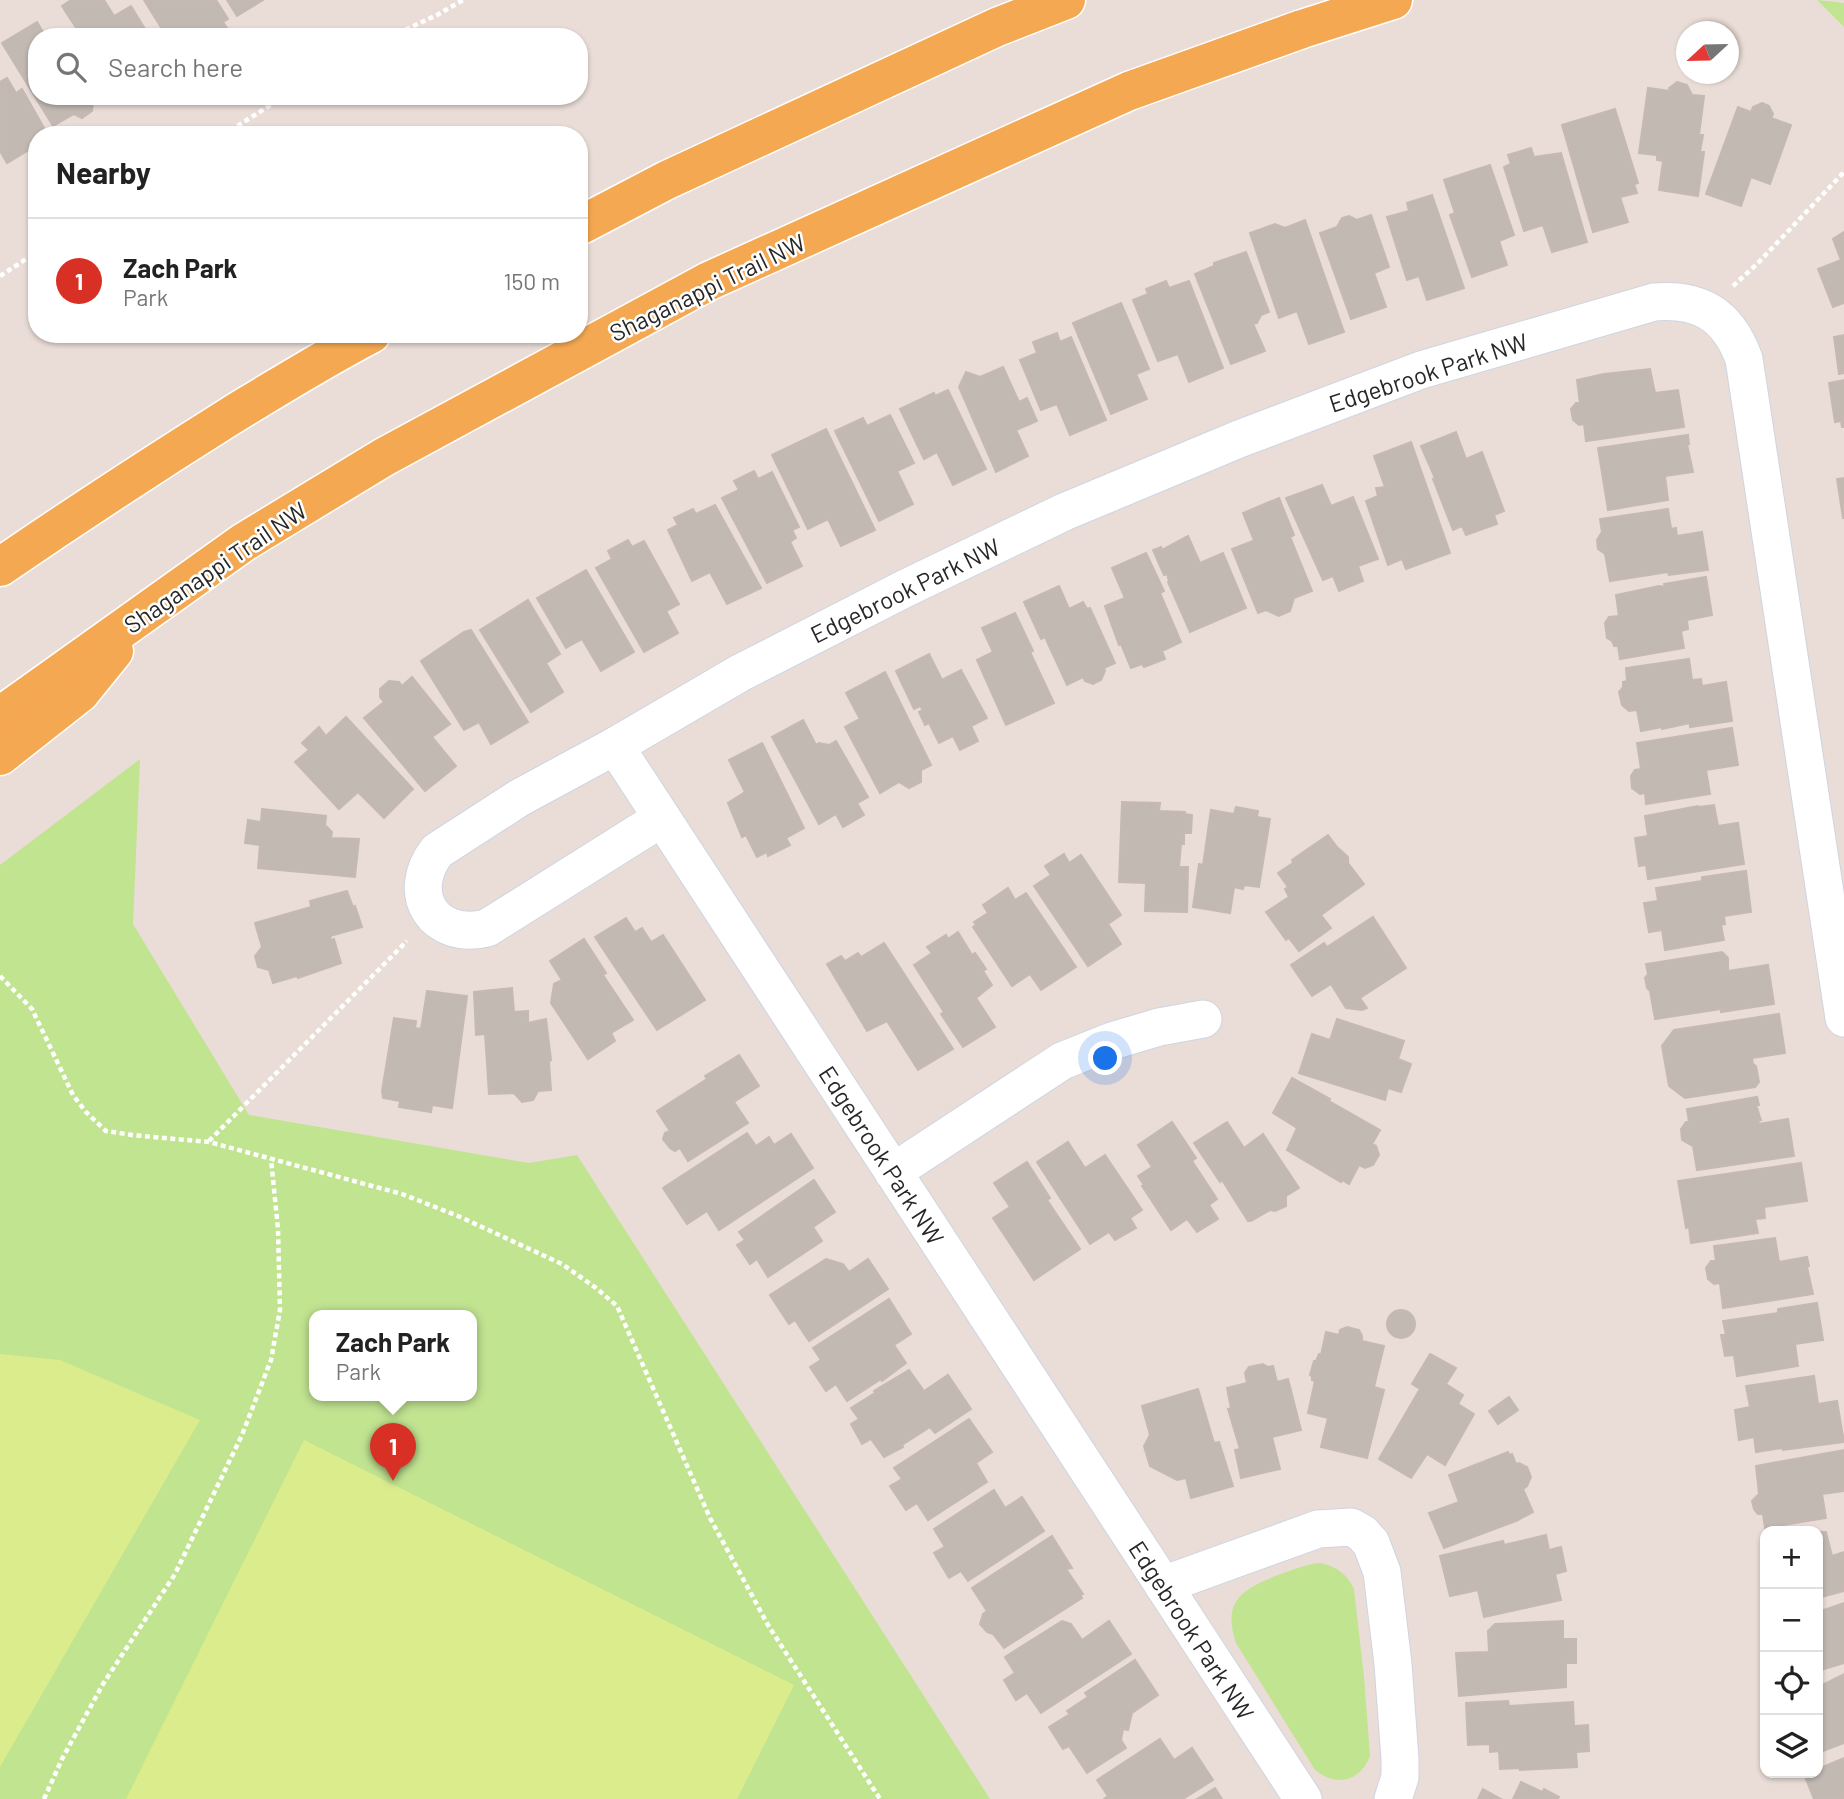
<!DOCTYPE html>
<html lang="en">
<head>
<meta charset="utf-8">
<style>
	:root { --surface:#fff; --page:#f6f6f6; --text:#222; --muted:#767676; --line:#e0e0e0; --accent:#d93025 }
	body { margin:0; font-family:Barlow,sans-serif; background:var(--page); color:var(--text) }
	.controls { position:absolute; right:21px; bottom:21px; display:grid; overflow:hidden; border-radius:14px; box-shadow:0 2px 5px #0004 }
	.controls button { width:63px; height:63px; display:grid; place-items:center; padding:0; border:0; border-bottom:2px solid var(--line); background:var(--surface); color:var(--text); font:35px sans-serif }
	.compass { position:absolute; left:1676px; top:21px; width:63px; height:63px; border-radius:50%; background:var(--surface); box-shadow:0 2px 5px #0004; rotate:248deg }
	.you { position:absolute; left:1106px; top:1059px; width:24px; height:24px; margin:-18px; border:5px solid #fff; border-radius:50%; background:#1a73e8; box-shadow:0 0 0 10px #1a73e833 }
	.badge { display:grid; place-items:center; width:46px; height:46px; border-radius:50%; background:var(--accent); color:#fff; font-size:23px; font-weight:700 }
	.pin { position:absolute; translate:-50% -58px; filter:drop-shadow(0 2px 4px #0008) }
	.pin::after { content:''; position:absolute; top:37px; width:24px; height:21px; background:inherit; clip-path:polygon(0 0,100% 0,50% 100%) }
	.popup { position:absolute; left:309px; top:1310px; width:168px; height:91px; box-sizing:border-box; display:grid; place-content:center; border-radius:14px; background:var(--surface); filter:drop-shadow(0 2px 5px #0005); font-size:23px; white-space:nowrap; color:var(--muted) }
	.popup b { font-size:26px; color:var(--text) }
	.popup::after { content:''; position:absolute; left:50%; top:100%; margin-left:-14px; border:14px solid transparent; border-top-color:var(--surface) }
	.list { margin:0; padding:0; list-style:none }
	h2 { display:flex; justify-content:space-between; align-items:center; height:91px; margin:0; padding:0 28px; font-size:30px }
	h2 small { font-size:23px; font-weight:400; color:var(--muted) }
	.list li { display:grid; grid-template-columns:46px 1fr auto; gap:21px; align-items:center; box-sizing:border-box; height:126px; padding:0 28px; border-top:2px solid var(--line) }
	.list b { display:block; font-size:26px; white-space:nowrap }
	.list p { margin:0; font-size:23px; white-space:nowrap; color:var(--muted) }
	.list em { font-size:23px; font-style:normal; color:var(--muted) }
	.icon { flex:none; width:38px; height:38px; fill:none; stroke:currentColor; stroke-width:2; stroke-linecap:round; stroke-linejoin:round }
	.map { position:relative; flex:none; width:1844px; height:1799px; overflow:hidden }
	.search { position:absolute; background:var(--surface); box-shadow:0 2px 5px #0004; left:28px; top:28px; width:560px; height:77px; display:flex; align-items:center; gap:18px; box-sizing:border-box; padding:0 24px; border-radius:28px; color:var(--muted); font-size:26px }
	.panel { position:absolute; background:var(--surface); box-shadow:0 2px 5px #0004; left:28px; top:126px; width:560px; height:217px; border-radius:28px }
	.map>svg:first-child { display:block }
</style>
</head>
<body>
<div class="map">
<svg width="1844" height="1799" viewBox="0 0 1844 1799">
	<rect width="100%" height="100%" fill="#eaddd7"/>
	<g fill="#c1e491" fill-rule="evenodd">
		<path d="M1817 0 1844 3V27Z"/>
		<path d="M140 759 133 924 249 1115 529 1163 577 1155 990 1799H0V865ZM314 1315H472V1395H314Z"/>
		<path d="M1321 1563C1337 1567 1347 1574 1354 1589L1364 1677 1370 1756C1360 1782 1336 1787 1315 1770L1236 1643C1222 1601 1242 1589 1278 1575 1292 1570 1306 1564 1321 1563Z"/>
	</g>
	<g fill="#daec8c">
		<path d="M0 1354 60 1360 200 1420 0 1767Z"/>
		<path d="M304 1440 794 1685 737 1799H126Z"/>
	</g>
	<g fill="#c2b9b3" stroke="#c5b9b1" stroke-width="2">
		<path d="M71 0H104L114 16 131 6 150 37H82L62 6Z"/>
		<path d="M144 0H216L228 19 223 22 231 34 226 37H167Z"/>
		<path d="M227 0H263L237 16Z"/>
		<path d="M37 22 46 37H37V96H99L93 100 92 111 82 118 74 114 53 126 2 43Z"/>
		<path d="M7 78 16 93 22 89 48 135H37V145L7 163 0 151V82Z"/>
		<path d="M1677 82 1687 85 1692 95 1704 96 1699 135H1703L1700 152H1704L1698 196 1659 190 1663 161 1657 160V155L1639 153 1648 88 1670 91 1669 88Z"/>
		<path d="M1762 103 1769 106 1773 114 1771 118 1791 125 1770 184 1751 177 1741 206 1706 194 1738 107 1751 112 1753 107Z"/>
		<path d="M1615 109 1638 183 1634 184 1637 193 1620 197 1628 222 1593 232 1562 125Z"/>
		<path d="M1531 148 1534 157 1561 153 1587 242 1552 252 1543 225 1524 231 1504 167 1511 164 1508 155Z"/>
		<path d="M1490 165 1514 235 1499 241 1507 265 1472 277 1450 215 1455 213 1444 180Z"/>
		<path d="M1432 195 1464 288 1427 300 1419 276 1407 280 1387 217 1409 211 1407 203Z"/>
		<path d="M1371 215 1389 267 1374 273 1386 307 1351 319 1320 233 1337 227 1342 218 1349 216 1357 220Z"/>
		<path d="M1305 220 1344 332 1309 344 1297 311 1279 318 1250 233 1275 224 1285 228Z"/>
		<path d="M1844 232V303L1833 307 1818 269 1841 260 1833 239Z"/>
		<path d="M1246 252 1269 312 1261 315 1257 323 1253 324 1265 351 1231 364 1195 274 1214 266V263Z"/>
		<path d="M1166 281 1169 288 1189 281 1223 368 1189 382 1178 354 1158 361 1133 300 1148 294 1146 289Z"/>
		<path d="M1121 303 1149 369 1136 374 1147 399 1111 414 1073 323Z"/>
		<path d="M1057 333 1060 342 1071 337 1106 420 1070 435 1057 404 1041 410 1020 360 1037 353 1033 342Z"/>
		<path d="M1844 335V373L1839 374 1834 337Z"/>
		<path d="M1003 367 1019 402 1027 398 1037 421 1016 430 1028 456 996 472 959 387 966 372 980 377Z"/>
		<path d="M1650 369 1655 393 1678 390 1684 427 1586 441 1584 424 1579 425 1573 420 1571 409 1576 403H1580L1577 380 1604 374Z"/>
		<path d="M1844 380V427H1842L1841 421 1835 422 1829 383Z"/>
		<path d="M948 390 986 469 953 485 937 452 924 459 900 409 934 393 935 396Z"/>
		<path d="M890 415 914 463 897 471 913 504 879 521 835 431 863 418 867 426Z"/>
		<path d="M826 429 875 530 841 546 828 519 808 529 772 455Z"/>
		<path d="M1456 432 1466 459 1482 452 1504 511 1494 515 1497 524 1466 535 1462 526 1453 530 1433 479 1435 478 1421 446Z"/>
		<path d="M1688 435 1689 444H1687L1693 472 1665 476 1668 500 1608 510 1598 448Z"/>
		<path d="M1411 442 1450 553 1406 569 1402 559 1388 565 1366 501 1378 496 1376 488 1385 487 1374 456Z"/>
		<path d="M754 471 758 479 772 472 799 527 792 530 796 538 790 542 802 566 767 583 722 498 739 490 734 481Z"/>
		<path d="M1844 478V518H1843L1837 479Z"/>
		<path d="M1322 485 1331 506 1353 497 1378 559 1358 566 1363 581 1339 591 1333 576 1323 580 1286 498Z"/>
		<path d="M1279 498 1294 535 1290 537 1312 591 1294 598 1290 611 1279 616 1266 610 1258 613 1232 549 1253 541 1255 543 1243 513Z"/>
		<path d="M715 505 761 588 727 604 710 572 692 581 668 530 678 525 674 518 693 509 696 514Z"/>
		<path d="M1668 509 1671 529 1676 528 1677 536 1702 532 1708 570 1669 575 1668 572 1610 581 1605 554 1598 549 1597 540 1602 532 1600 519Z"/>
		<path d="M1188 536 1200 563 1223 553 1246 608 1190 632 1168 582 1169 581 1167 574 1164 575 1153 550 1161 547 1162 550Z"/>
		<path d="M628 540 632 547 644 541 679 604 666 611 678 633 644 652 596 568 612 559 608 551Z"/>
		<path d="M1146 553 1164 591 1160 593 1181 642 1162 651 1165 659 1144 667 1142 664 1131 668 1121 644 1119 645 1105 606 1125 598 1112 568Z"/>
		<path d="M586 570 634 652 601 671 582 639 566 648 537 598Z"/>
		<path d="M1706 577 1712 615 1687 620 1688 629 1681 631 1684 648 1620 659 1618 646H1614L1612 641 1607 638 1605 623 1609 617 1619 616 1616 595 1659 586 1665 587 1664 584Z"/>
		<path d="M1059 586 1069 609 1083 602 1087 609 1090 608 1115 663 1104 668 1105 671 1101 680 1093 684 1085 681 1083 677 1067 685 1045 637 1041 639 1024 602Z"/>
		<path d="M528 600 560 654 546 663 563 692 531 712 480 630Z"/>
		<path d="M1015 613 1033 651 1030 652 1054 703 1006 725 977 660 993 652 982 628Z"/>
		<path d="M471 630 528 722 491 744 479 722 464 730 421 661 464 632Z"/>
		<path d="M929 654 942 680 961 670 987 718 971 726 978 741 960 750 953 736 939 743 929 723 925 725 919 712 923 710 920 706 914 709 896 671Z"/>
		<path d="M1689 659 1692 680 1701 679 1702 686 1726 682 1732 721 1690 727V723L1662 729V727L1641 731 1637 710 1629 711 1622 705 1619 692 1623 687V682L1627 681 1626 668Z"/>
		<path d="M885 672 931 765 921 770V782L909 788 899 782 880 793 845 727 860 719 846 693Z"/>
		<path d="M412 677 450 724 432 737 456 766 425 791 364 718 384 702 380 697V689L389 681 399 682 402 686Z"/>
		<path d="M346 717 413 789 384 818 358 792 339 809 295 762 309 750 302 743 319 727 326 736Z"/>
		<path d="M803 720 816 745 819 743 829 745 836 741 868 797 857 803 864 815 843 827 836 814 819 824 772 737Z"/>
		<path d="M1732 728 1738 765 1706 770 1710 794 1646 804 1645 793 1640 794 1632 788 1631 776 1635 770 1641 769 1637 743Z"/>
		<path d="M762 743 804 828 786 838 790 845 768 856 767 852 757 857 746 835 742 837 728 803 745 792 729 760Z"/>
		<path d="M1122 802 1160 803 1159 811 1185 812V814L1192 815 1191 833H1184V844H1181L1179 867H1188L1187 912 1145 911 1146 883 1119 882Z"/>
		<path d="M1714 805 1718 826 1738 823 1744 864 1648 879 1646 865 1639 866 1635 838 1648 836 1645 816 1698 806 1699 807Z"/>
		<path d="M1236 807 1258 811 1257 817 1270 819 1259 887 1244 885 1243 889 1234 887 1230 913 1193 907 1199 864 1203 865 1211 810 1234 814Z"/>
		<path d="M262 809 326 816 325 825 332 832 331 838 359 839 355 877 258 868 260 845 245 843 248 820 261 822Z"/>
		<path d="M1328 835 1337 847 1348 857V863L1364 884 1321 915 1331 928 1299 951 1289 938 1286 940 1266 912 1289 897 1285 889 1288 887 1278 873 1293 863 1292 860Z"/>
		<path d="M1064 854 1069 863 1081 855 1121 915 1108 924 1121 944 1088 966 1034 886 1051 875 1045 866Z"/>
		<path d="M1746 871 1751 912 1724 916 1725 924 1721 925 1724 940 1665 950 1662 930 1649 932 1644 903 1658 901 1656 888 1702 881V877Z"/>
		<path d="M1008 888 1015 900 1026 893 1076 967 1041 990 1030 974 1012 986 973 927 976 925 974 922 988 913 983 905Z"/>
		<path d="M347 891 353 907 355 906 362 927 330 936 331 940 334 939 341 963 298 978 297 976 273 983 269 970 258 967 255 956 262 947 255 923 311 907 310 901Z"/>
		<path d="M1373 917 1406 968 1360 998 1367 1008 1362 1010 1346 1008 1331 984 1312 996 1291 965 1324 943 1327 947Z"/>
		<path d="M626 918 635 932 642 928 651 942 663 935 705 1000 657 1030 595 937Z"/>
		<path d="M958 932 972 955 975 953 986 969 983 971 992 985 976 998 995 1027 963 1047 941 1014 944 1012 914 965 932 953 927 947 946 935 948 939Z"/>
		<path d="M584 939 606 973 603 975 633 1020 611 1033 615 1041 588 1059 551 1003 554 984 562 980 550 961Z"/>
		<path d="M884 943 953 1049 918 1070 887 1021 867 1031 827 964 841 956 845 961 858 953 861 957Z"/>
		<path d="M1722 952 1728 958V971L1768 965 1774 1004 1721 1012V1009L1655 1019 1650 991 1647 988 1645 978 1648 974 1646 964Z"/>
		<path d="M512 988 514 1012 528 1011V1023L546 1019 551 1060 549 1062 551 1090 538 1091 533 1100 522 1102 514 1093 489 1094 485 1034 476 1035 474 992Z"/>
		<path d="M427 991 467 996 452 1108 432 1105 431 1112 399 1107 400 1101 383 1098 382 1091 394 1018 416 1021 415 1028 421 1029Z"/>
		<path d="M1779 1014 1785 1053 1752 1058 1753 1064 1756 1066 1759 1082 1755 1087 1685 1098 1669 1086 1662 1046 1674 1030Z"/>
		<path d="M1337 1019 1404 1041 1398 1059 1411 1064 1401 1092 1388 1088 1385 1100 1299 1073 1312 1034 1330 1040Z"/>
		<path d="M739 1055 759 1086 734 1102 748 1123 688 1161 680 1148 675 1151 670 1148 663 1139 665 1133 670 1131 657 1111 707 1079 705 1076Z"/>
		<path d="M1292 1078 1330 1099 1329 1101 1380 1130 1372 1144 1376 1146 1379 1155 1373 1165 1365 1168 1359 1165 1349 1184 1342 1180 1341 1182 1287 1150 1297 1128 1273 1113Z"/>
		<path d="M1757 1097 1759 1105H1756L1761 1120 1758 1121 1759 1124 1788 1119 1794 1156 1697 1170 1693 1146 1682 1140 1681 1129 1686 1122H1689L1687 1109Z"/>
		<path d="M1172 1122 1196 1158 1192 1161 1217 1199 1209 1205 1218 1219 1197 1232 1187 1219 1171 1230 1142 1186 1144 1185 1138 1176 1152 1167 1138 1145Z"/>
		<path d="M1227 1122 1244 1148 1263 1134 1299 1188 1286 1196V1206L1275 1211 1270 1210 1251 1221H1248L1222 1180 1220 1182 1194 1143Z"/>
		<path d="M747 1133 756 1146 769 1137 774 1145 791 1134 813 1168 719 1230 707 1211 687 1224 663 1188Z"/>
		<path d="M1068 1142 1085 1168 1105 1155 1142 1210 1130 1218 1136 1228 1115 1240 1109 1232 1090 1244 1037 1162Z"/>
		<path d="M1027 1162 1050 1198 1047 1200 1080 1249 1034 1280 993 1218 1010 1207 994 1183Z"/>
		<path d="M1801 1163 1807 1201 1764 1207 1765 1218 1755 1219 1758 1233 1691 1243 1689 1227 1686 1228 1678 1181Z"/>
		<path d="M814 1180 835 1212 813 1227 822 1241 768 1277 757 1259 750 1264 737 1245 745 1240 739 1232Z"/>
		<path d="M1775 1238 1779 1262 1807 1257 1809 1266 1807 1267 1813 1294 1723 1308 1720 1283 1714 1284 1708 1279 1706 1268 1711 1261H1716L1714 1246Z"/>
		<path d="M826 1259 843 1264 849 1272 868 1259 888 1289 809 1341 795 1320 789 1324 770 1295Z"/>
		<path d="M889 1299 911 1334 894 1345 906 1363 882 1381 881 1379 847 1401 836 1384 826 1391 810 1367 821 1360 813 1348Z"/>
		<path d="M1817 1303 1823 1340 1795 1344 1798 1366 1737 1376 1734 1355 1725 1356 1721 1335H1726L1723 1321 1778 1313V1309Z"/>
		<circle cx="1401" cy="1324" r="14"/>
		<path d="M1347 1327 1359 1330 1362 1336V1341L1384 1346 1374 1387 1384 1390 1367 1458 1321 1447 1328 1418 1308 1413 1315 1381 1312 1380V1376L1310 1375 1314 1361H1316L1319 1354 1321 1355 1326 1332 1339 1335 1340 1330Z"/>
		<path d="M1430 1354 1456 1368 1446 1384 1463 1395 1458 1404 1474 1414 1445 1465 1427 1454 1411 1478 1379 1459 1420 1389 1412 1384Z"/>
		<path d="M1263 1364 1268 1367 1273 1366 1277 1382 1288 1379 1301 1430 1272 1437 1280 1469 1241 1478 1235 1450 1240 1449 1228 1409 1231 1408 1227 1388 1247 1383 1245 1373 1249 1367Z"/>
		<path d="M909 1370 924 1391 948 1375 971 1409 935 1433 930 1427 902 1445 903 1447 884 1457 871 1439 862 1444 851 1424 859 1419 851 1408 875 1393 874 1391Z"/>
		<path d="M1814 1376 1818 1404 1837 1401 1844 1442 1783 1450 1782 1448 1756 1452 1754 1437 1739 1440 1735 1410 1750 1407 1746 1386Z"/>
		<path d="M1198 1389 1214 1443 1219 1442 1233 1486 1191 1498 1186 1478 1177 1480 1150 1466 1144 1446 1150 1435 1142 1406Z"/>
		<path d="M1509 1397 1518 1410 1498 1424 1489 1411Z"/>
		<path d="M969 1419 992 1452 976 1463 987 1482 928 1520 917 1503 906 1510 890 1486 902 1479 894 1468Z"/>
		<path d="M1844 1450V1491L1822 1494 1826 1518 1765 1528 1763 1514H1758L1754 1509 1752 1501 1759 1494 1756 1466Z"/>
		<path d="M1508 1452 1509 1455 1512 1454 1516 1464 1519 1463 1527 1467 1531 1477 1527 1486 1523 1489 1533 1512 1516 1521 1444 1548 1429 1513 1459 1502 1449 1475Z"/>
		<path d="M994 1490 1005 1508 1022 1497 1044 1531 968 1581 961 1571 949 1578 934 1553 945 1547 934 1529Z"/>
		<path d="M1820 1532H1826L1832 1556 1844 1552V1591L1818 1598V1533Z"/>
		<path d="M1546 1535 1549 1550 1561 1547 1566 1571 1555 1574 1561 1600 1484 1617 1478 1590 1450 1596 1440 1556 1503 1541 1504 1545Z"/>
		<path d="M1052 1536 1072 1568 1066 1569 1083 1594 1080 1595 1082 1598 1004 1648 993 1634 987 1632 980 1624 983 1614 987 1611 972 1588Z"/>
		<path d="M1844 1603V1663L1818 1671V1612Z"/>
		<path d="M1062 1621 1071 1624 1082 1640 1109 1621 1131 1654 1041 1713 1027 1693 1016 1700 1004 1680 1015 1673 1005 1657Z"/>
		<path d="M1563 1621V1639H1576V1663H1566V1687L1459 1696 1456 1653 1489 1652 1488 1631 1495 1624Z"/>
		<path d="M1135 1660 1158 1695 1132 1713 1128 1730 1123 1729 1121 1740 1126 1748 1087 1773 1069 1746 1063 1749 1049 1727 1070 1714 1067 1711 1088 1697 1085 1693Z"/>
		<path d="M1844 1674V1743L1823 1751 1818 1739V1687Z"/>
		<path d="M1508 1701 1509 1706 1573 1702 1574 1726 1588 1725 1589 1751 1576 1752 1577 1767 1520 1770 1521 1768 1500 1769 1499 1751 1490 1752V1744L1468 1745 1466 1703Z"/>
		<path d="M1160 1739 1174 1760 1192 1748 1213 1780 1183 1799H1104L1108 1796 1097 1780Z"/>
		<path d="M1844 1758V1799H1814L1804 1774 1818 1773V1769Z"/>
		<path d="M1521 1782 1542 1792 1544 1789 1559 1797 1558 1799H1513Z"/>
		<path d="M1215 1788 1222 1799H1197Z"/>
		<path d="M1483 1789 1501 1799H1478Z"/>
	</g>
	<g fill="none" stroke-linecap="round" stroke-linejoin="round">
		<defs>
			<g id="minor">
				<path d="M615 746 519 798 437 851C404 894 434 941 487 928L662 818"/>
				<path d="M893 1172 1062 1061 1112 1041 1159 1027 1203 1019"/>
				<path d="M1163 1585 1318 1529 1351 1527 1362 1533 1371 1543 1382 1572 1393 1664 1400 1759V1777L1393 1799"/>
				<path d="M1303 1799 615 746 740 673 904 589 1064 512 1239 439 1421 370 1654 302C1700 298 1728 315 1744 359L1844 1018"/>
			</g>
			<g id="primary">
				<path d="M579 226 667 180 997 27 1066 0"/>
				<path d="M0 567C76 515 154 464 232 415 278 387 323 359 371 334"/>
				<path d="M0 716 244 542 384 457 709 281 1129 91 1302 29 1393 0"/>
				<path d="M0 756 80 693 114 651"/>
			</g>
		</defs>
		<use href="#minor" stroke="#cdd5e1" stroke-width="39"/>
		<use href="#primary" stroke="#fff" stroke-width="41"/>
		<g stroke="#fff" stroke-width="4.5" stroke-dasharray="5 3.5" stroke-linecap="butt">
			<path d="M390 37 437 15 463 0"/>
			<path d="M223 135 285 96"/>
			<path d="M0 276 37 252"/>
			<path d="M1733 286 1757 264 1844 172"/>
			<path d="M0 976 32 1009 73 1095 86 1112 106 1131 132 1135 209 1142 402 1194 458 1216 562 1264 596 1288 617 1306 710 1518 768 1625 880 1799"/>
			<path d="M209 1141 407 941"/>
			<path d="M44 1799 62 1759 103 1684 175 1574 242 1435 271 1360 280 1310 278 1229 271 1159"/>
		</g>
		<use href="#minor" stroke="#fff" stroke-width="37"/>
		<use href="#primary" stroke="#f5a852" stroke-width="38"/>
	</g>
	<g text-anchor="middle" dominant-baseline="central" stroke-width="5" stroke-linejoin="round" paint-order="stroke">
		<g font-size="24" fill="#272727" stroke="#fff">
			<text transform="translate(707 287) rotate(-26)">Shaganappi Trail NW</text>
			<text transform="translate(1428 372) rotate(-18)">Edgebrook Park NW</text>
			<text transform="translate(215 567) rotate(-34)">Shaganappi Trail NW</text>
			<text transform="translate(905 590) rotate(-26)">Edgebrook Park NW</text>
			<text transform="translate(882 1155) rotate(57)">Edgebrook Park NW</text>
			<text transform="translate(1192 1630) rotate(57)">Edgebrook Park NW</text>
		</g>
	</g>
</svg>
<div class="controls">
<button>+</button>
<button>−</button>
<button><svg class="icon" aria-label="locate" viewBox="0 0 24 24"><circle cx="12" cy="12" r="6"/><path d="M12 2v4M12 18v4M2 12h4M18 12h4"/></svg></button>
<button><svg class="icon" aria-label="layers" viewBox="0 0 24 24"><path d="M12 4l9 5-9 5-9-5zM3 14l9 5 9-5"/></svg></button>
</div>
<svg class="compass" viewBox="-18 -18 36 36"><path d="M0-13l5 13h-10z" fill="#e53935"/><path d="M0 13l5-13h-10z" fill="#767676"/></svg>
<div class="you"></div>
<div class="pin badge" style="left:393px;top:1481px">1</div>
<div class="popup"><b>Zach Park</b>Park</div>
<div class="search"><svg class="icon" aria-label="search" viewBox="0 0 24 24"><circle cx="10" cy="10" r="6"/><path d="M15 15l6 6"/></svg>Search here</div>
<section class="panel">
<h2>Nearby<small></small></h2>
<ul class="list">
<li><span class="badge">1</span><div><b>Zach Park</b><p>Park</p></div><em>150 m</em></li>
</ul>
</section>
</div>
</body>
</html>
